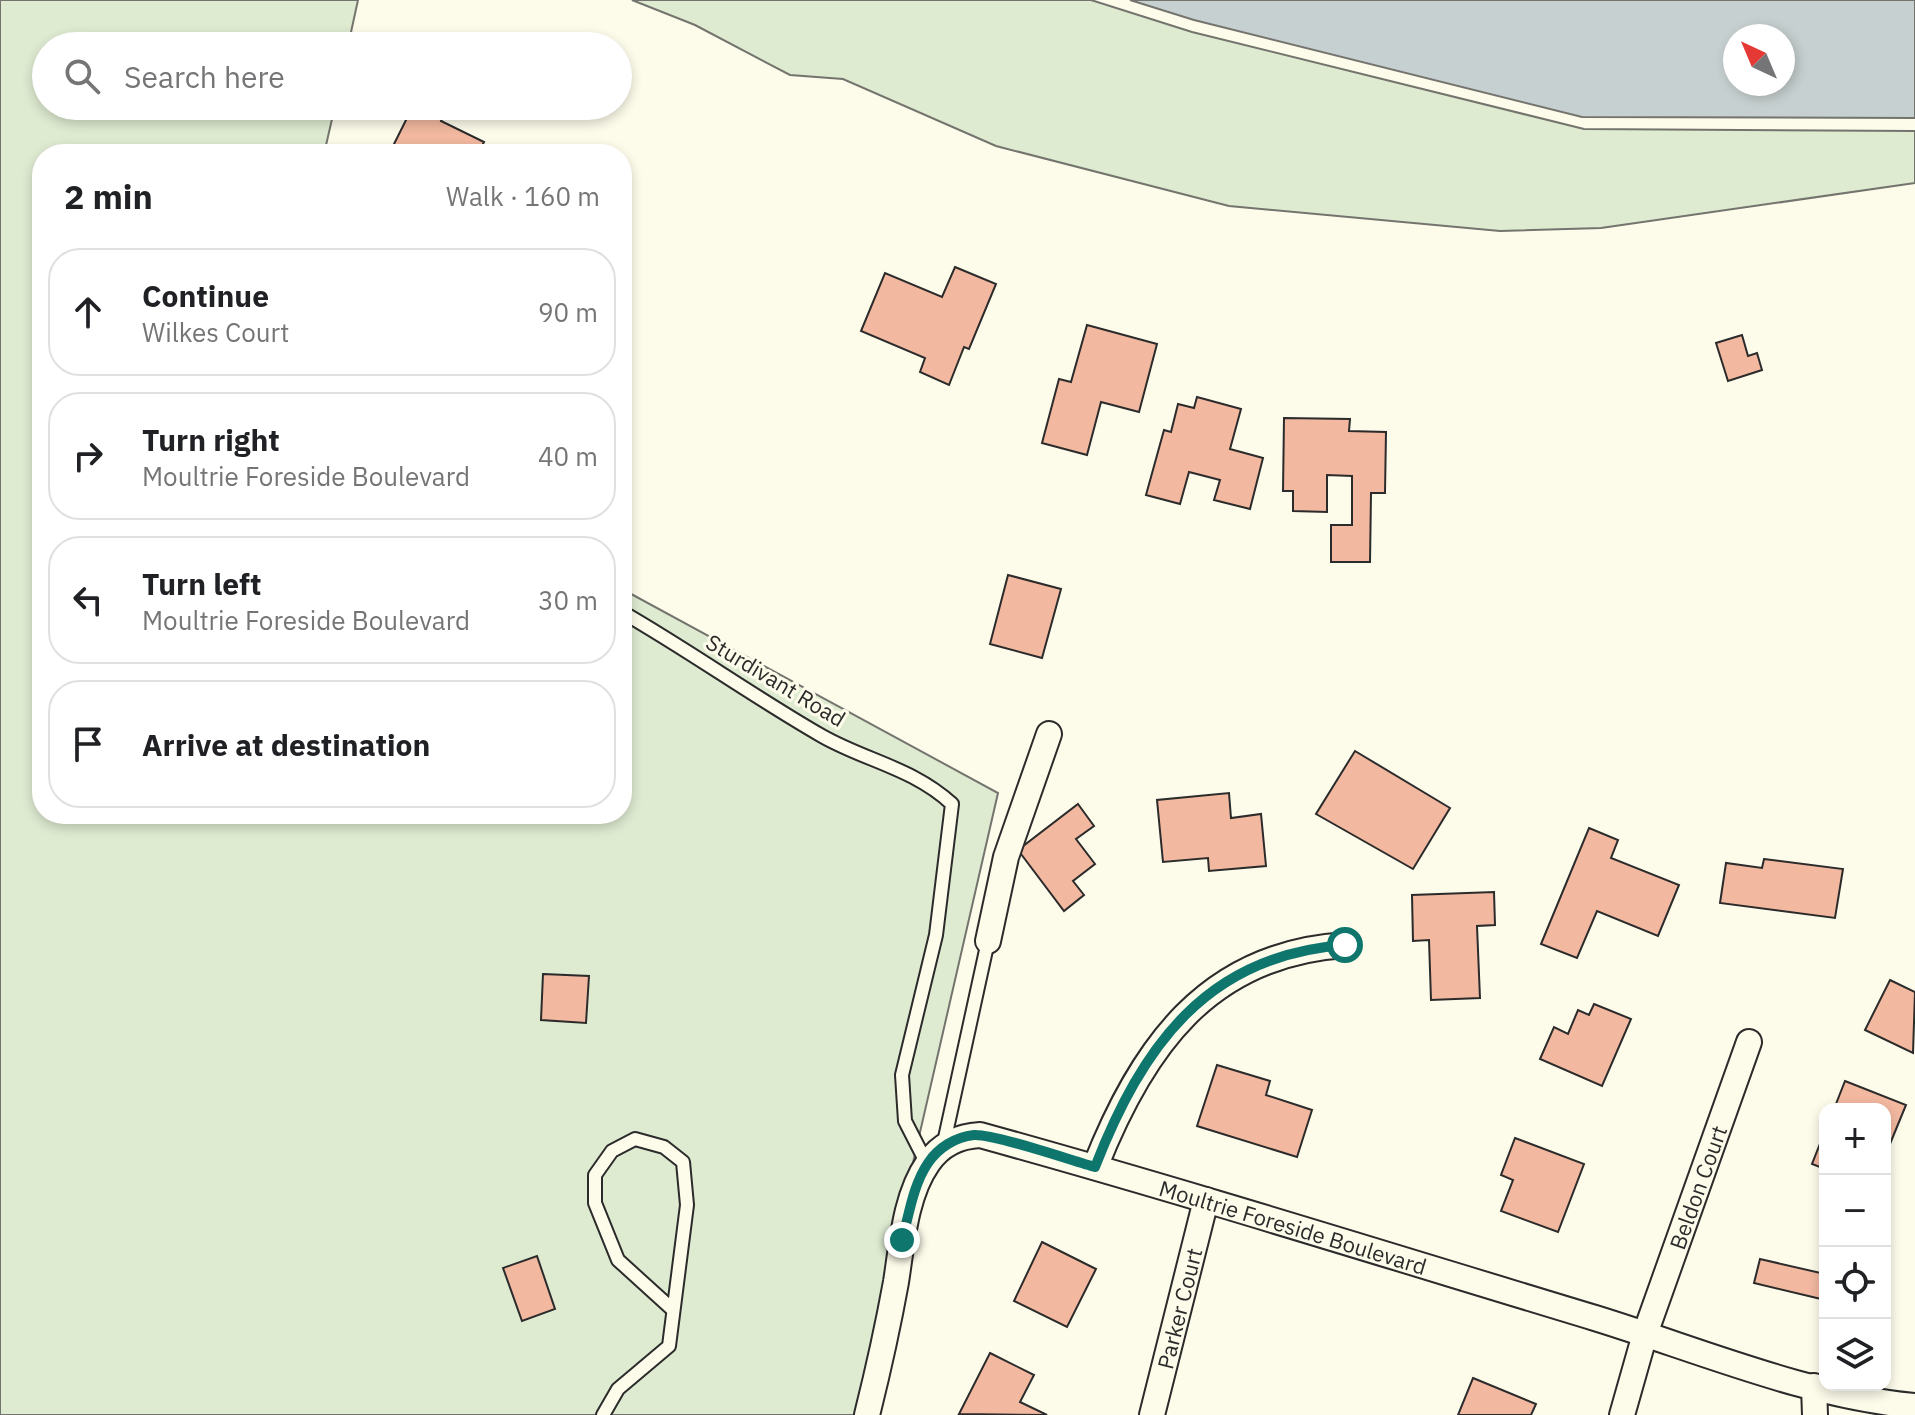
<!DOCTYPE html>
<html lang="en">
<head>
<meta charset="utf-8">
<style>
	:root { --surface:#fff; --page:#f6f6f6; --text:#202124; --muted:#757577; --line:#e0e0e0 }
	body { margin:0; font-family:"IBM Plex Sans",sans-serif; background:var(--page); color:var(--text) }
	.controls { position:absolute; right:24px; bottom:24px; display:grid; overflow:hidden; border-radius:16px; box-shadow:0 4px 12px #0003 }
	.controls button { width:72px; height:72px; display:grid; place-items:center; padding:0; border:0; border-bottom:2px solid var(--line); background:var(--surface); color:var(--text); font:40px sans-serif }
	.compass { position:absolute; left:1723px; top:24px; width:72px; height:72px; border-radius:50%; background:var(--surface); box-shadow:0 4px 12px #0003; rotate:316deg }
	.stop { position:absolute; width:24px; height:24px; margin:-18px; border:6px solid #0f766e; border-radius:50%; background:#fff }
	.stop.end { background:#0f766e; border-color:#fff; box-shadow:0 2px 8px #0008 }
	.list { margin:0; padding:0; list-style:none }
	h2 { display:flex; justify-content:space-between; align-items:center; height:104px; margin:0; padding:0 32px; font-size:34px }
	h2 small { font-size:26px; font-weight:400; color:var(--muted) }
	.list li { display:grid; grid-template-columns:52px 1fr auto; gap:24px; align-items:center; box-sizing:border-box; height:128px; margin:0 16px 16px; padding:0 16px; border:2px solid var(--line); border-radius:32px }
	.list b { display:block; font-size:30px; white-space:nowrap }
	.list p { margin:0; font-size:26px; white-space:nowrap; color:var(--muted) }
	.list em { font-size:26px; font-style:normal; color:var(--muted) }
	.icon { flex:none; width:44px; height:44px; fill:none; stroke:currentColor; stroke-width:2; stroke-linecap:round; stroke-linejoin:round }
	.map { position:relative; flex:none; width:1915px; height:1415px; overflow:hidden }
	.search { position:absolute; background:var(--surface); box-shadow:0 4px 12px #0003; left:32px; top:32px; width:600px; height:88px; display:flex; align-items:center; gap:20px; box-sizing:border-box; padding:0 28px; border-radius:44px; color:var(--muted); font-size:30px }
	.panel { position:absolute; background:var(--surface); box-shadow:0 4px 12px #0003; left:32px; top:144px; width:600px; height:680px; border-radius:32px }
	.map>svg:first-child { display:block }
</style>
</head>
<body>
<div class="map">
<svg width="1915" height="1415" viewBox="0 0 1915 1415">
	<rect width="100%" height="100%" fill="#fdfbea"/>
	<g fill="#deebd1" stroke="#74746e" stroke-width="2">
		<path d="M0 0H358L348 46H46V106H335L324 154H42V814H622V589L998 793 855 1415H0Z"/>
		<path d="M632 0H1091L1192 32 1584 129 1915 131V183L1601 228 1500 231 1229 206 996 146 843 79 790 75 695 25Z"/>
	</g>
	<path fill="#c7d0d0" stroke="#74746e" stroke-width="2" fill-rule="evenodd" d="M1130 0H1915V118L1582 117 1194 20ZM1735 36H1783V84H1735Z"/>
	<g fill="#f2b8a0" stroke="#2b2b2b" stroke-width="2">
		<path d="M413 106H438L446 110 441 121 484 142 478 154H389Z"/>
		<path d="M955 267 996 284 969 349 964 347 949 385 920 372 925 358 861 331 885 273 942 297Z"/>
		<path d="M1087 325 1157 344 1139 412 1101 402 1087 455 1042 443 1059 379 1071 382Z"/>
		<path d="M1742 335 1748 356 1757 353 1762 370 1728 381 1716 343Z"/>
		<path d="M1197 397 1241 409 1230 449 1263 458 1250 509 1214 500 1220 480 1189 472 1180 504 1146 495 1164 430 1171 432 1178 404 1194 408Z"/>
		<path d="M1284 418 1350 419 1349 431 1386 432 1385 493H1371L1370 562H1331V525H1352V476L1327 475V512L1293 511V491H1283Z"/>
		<path d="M1008 575 1061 589 1042 658 990 644Z"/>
		<path d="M1355 751 1450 808 1413 869 1316 814Z"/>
		<path d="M1229 793 1231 818 1261 814 1266 866 1209 871 1208 858 1163 862 1157 800Z"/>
		<path d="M1078 804 1094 826 1076 839 1095 864 1073 881 1084 895 1064 911 1018 850Z"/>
		<path d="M1589 828 1618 840 1611 858 1679 885 1658 936 1597 911 1577 958 1541 944Z"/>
		<path d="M1764 859 1843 869 1835 918 1720 903 1726 863 1762 868Z"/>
		<path d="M1494 892 1495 925 1477 926 1480 998 1431 1000 1429 940 1413 941 1412 895Z"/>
		<path d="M543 974 589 976 586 1023 541 1020Z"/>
		<path d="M1890 980 1915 992 1913 1053 1865 1030Z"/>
		<path d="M1594 1004 1631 1019 1602 1086 1540 1059 1554 1027 1568 1034 1578 1010 1589 1015Z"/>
		<path d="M1217 1065 1270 1081 1266 1095 1312 1110 1297 1157 1197 1126Z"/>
		<path d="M1845 1081 1906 1105 1885 1156V1109H1834Z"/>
		<path d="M1825 1131V1169L1812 1164Z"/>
		<path d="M1515 1138 1584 1164 1558 1232 1501 1211 1513 1180 1501 1175Z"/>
		<path d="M1042 1242 1096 1269 1067 1327 1014 1301Z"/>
		<path d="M537 1256 555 1309 522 1321 503 1268Z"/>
		<path d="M1760 1259 1825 1274 1821 1299 1754 1283Z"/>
		<path d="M990 1353 1034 1375 1020 1402 1047 1415 959 1414Z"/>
		<path d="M1473 1378 1536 1404 1531 1415H1458Z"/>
	</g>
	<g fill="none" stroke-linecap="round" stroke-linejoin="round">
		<defs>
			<g id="lane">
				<path d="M622 612C690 651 754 697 822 736 866 761 913 768 952 804L936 935 902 1075 905 1121 927 1164"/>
				<path d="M943 1147 988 941"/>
				<path d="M603 1415 618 1389 669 1346 687 1205 683 1162 664 1147 635 1139 612 1151 595 1175V1203L618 1260 672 1309"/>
			</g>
			<g id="street">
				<path d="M988 941 1006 857 1049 734"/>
				<path d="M1095 1167C1142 1048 1207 954 1345 945"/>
				<path d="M1814 1386 1815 1415"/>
				<path id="s1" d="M867 1415C878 1371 888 1326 896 1282 902 1244 905 1196 928 1163 940 1145 959 1136 980 1135 1186 1192 1390 1256 1595 1318 1699 1350 1806 1396 1915 1406"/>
				<path id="s2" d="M1152 1415 1206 1200"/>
				<path id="s3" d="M1622 1415 1645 1334 1749 1042"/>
			</g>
		</defs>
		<use href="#lane" stroke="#2b2b2b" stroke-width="16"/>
		<use href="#street" stroke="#2b2b2b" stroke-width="28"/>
		<use href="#lane" stroke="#fdfbea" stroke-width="12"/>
		<use href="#street" stroke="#fdfbea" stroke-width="24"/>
	</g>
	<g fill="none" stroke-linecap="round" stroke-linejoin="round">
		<path stroke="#0f766e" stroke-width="10" d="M902 1240C909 1215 913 1185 928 1163 938 1148 955 1137 974 1135 995 1134 1070 1160 1095 1167 1142 1047 1206 955 1345 945"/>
	</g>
	<g text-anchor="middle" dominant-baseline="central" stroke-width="6" stroke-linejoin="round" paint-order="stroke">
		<g font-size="22" fill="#2b2b2b" stroke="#fdfbea">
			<text transform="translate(776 680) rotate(31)">Sturdivant Road</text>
			<text stroke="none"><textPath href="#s3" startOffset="240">Beldon Court</textPath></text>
			<text stroke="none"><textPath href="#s1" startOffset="648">Moultrie Foreside Boulevard</textPath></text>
			<text stroke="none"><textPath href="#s2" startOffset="110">Parker Court</textPath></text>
		</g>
	</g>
</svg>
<div class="controls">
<button>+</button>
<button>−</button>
<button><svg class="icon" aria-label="locate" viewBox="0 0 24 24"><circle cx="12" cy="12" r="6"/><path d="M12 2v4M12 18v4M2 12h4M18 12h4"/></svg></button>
<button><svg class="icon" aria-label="layers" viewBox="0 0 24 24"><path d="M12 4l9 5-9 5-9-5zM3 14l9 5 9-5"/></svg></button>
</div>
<svg class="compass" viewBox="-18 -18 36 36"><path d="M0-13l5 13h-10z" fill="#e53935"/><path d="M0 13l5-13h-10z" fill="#757577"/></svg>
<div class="stop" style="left:1345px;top:945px"></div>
<div class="stop end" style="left:902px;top:1240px"></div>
<div class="search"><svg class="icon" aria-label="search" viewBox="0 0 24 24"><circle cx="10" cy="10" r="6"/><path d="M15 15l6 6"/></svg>Search here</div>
<section class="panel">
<h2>2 min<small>Walk · 160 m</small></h2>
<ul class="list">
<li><svg class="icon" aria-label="ahead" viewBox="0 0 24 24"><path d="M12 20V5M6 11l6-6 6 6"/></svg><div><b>Continue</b><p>Wilkes Court</p></div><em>90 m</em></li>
<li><svg class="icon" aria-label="right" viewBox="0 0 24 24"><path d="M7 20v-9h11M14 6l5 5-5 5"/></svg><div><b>Turn right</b><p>Moultrie Foreside Boulevard</p></div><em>40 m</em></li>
<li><svg class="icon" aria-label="left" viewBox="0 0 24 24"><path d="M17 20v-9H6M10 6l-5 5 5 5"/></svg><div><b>Turn left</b><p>Moultrie Foreside Boulevard</p></div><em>30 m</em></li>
<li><svg class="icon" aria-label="arrive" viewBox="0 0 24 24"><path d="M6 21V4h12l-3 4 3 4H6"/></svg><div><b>Arrive at destination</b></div></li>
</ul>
</section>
</div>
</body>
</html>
